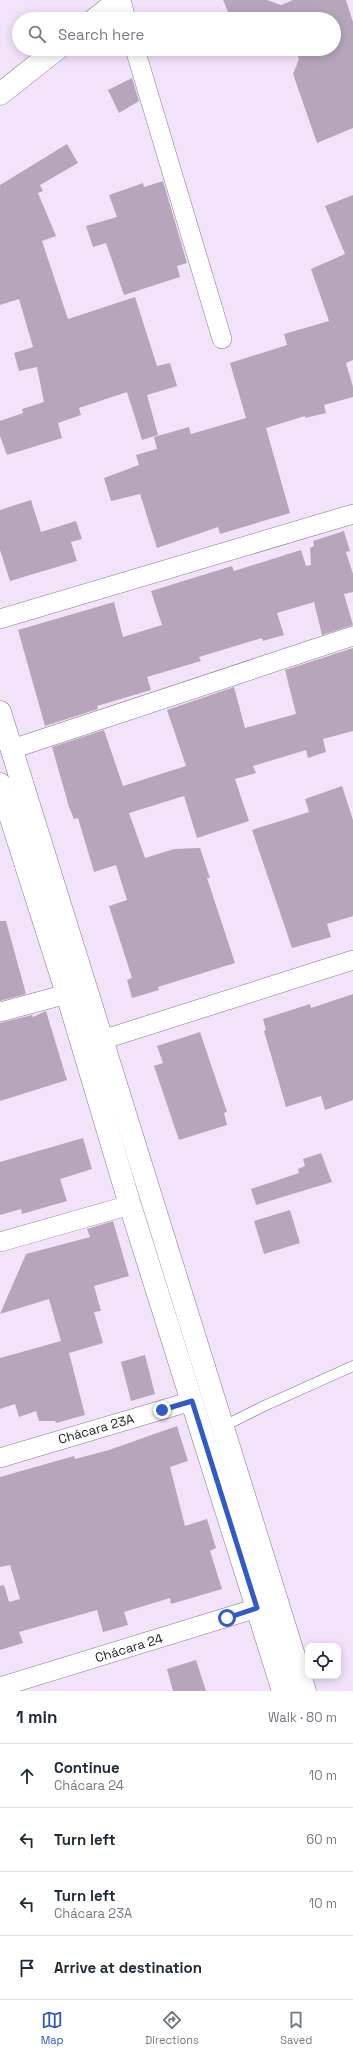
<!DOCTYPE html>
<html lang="en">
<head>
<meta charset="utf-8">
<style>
	:root { --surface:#fff; --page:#f2f2f3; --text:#1f2937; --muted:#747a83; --line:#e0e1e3; --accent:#3059c9 }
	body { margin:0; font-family:"Space Grotesk",sans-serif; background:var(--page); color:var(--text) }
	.controls { position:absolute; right:12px; bottom:12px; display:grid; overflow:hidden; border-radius:8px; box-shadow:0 2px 10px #0003 }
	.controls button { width:36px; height:36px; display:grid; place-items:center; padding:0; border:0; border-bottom:1px solid var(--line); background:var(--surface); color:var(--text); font:20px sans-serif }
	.stop { position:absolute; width:12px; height:12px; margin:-9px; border:3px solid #3059c9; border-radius:50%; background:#fff }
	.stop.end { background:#3059c9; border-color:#fff; box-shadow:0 1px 4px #0008 }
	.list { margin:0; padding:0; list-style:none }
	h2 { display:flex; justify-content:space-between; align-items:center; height:52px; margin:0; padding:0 16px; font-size:17px }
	h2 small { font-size:13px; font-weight:400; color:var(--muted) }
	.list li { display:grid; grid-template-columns:26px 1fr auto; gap:12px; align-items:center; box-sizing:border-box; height:64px; padding:0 16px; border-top:1px solid var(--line) }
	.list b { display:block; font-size:15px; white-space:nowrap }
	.list p { margin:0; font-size:13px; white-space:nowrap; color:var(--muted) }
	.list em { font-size:13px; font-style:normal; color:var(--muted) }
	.icon { flex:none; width:22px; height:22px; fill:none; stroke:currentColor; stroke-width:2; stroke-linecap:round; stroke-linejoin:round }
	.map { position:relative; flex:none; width:353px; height:1691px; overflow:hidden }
	.search { position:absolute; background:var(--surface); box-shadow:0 2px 10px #0003; left:12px; right:12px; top:12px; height:44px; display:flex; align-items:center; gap:10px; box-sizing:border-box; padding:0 14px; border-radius:22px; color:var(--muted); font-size:15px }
	.sheet { height:308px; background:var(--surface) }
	nav { display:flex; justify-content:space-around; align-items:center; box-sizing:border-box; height:56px; border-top:1px solid var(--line); background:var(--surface); font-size:11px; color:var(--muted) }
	nav a { display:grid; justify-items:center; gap:2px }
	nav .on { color:var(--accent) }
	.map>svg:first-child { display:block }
</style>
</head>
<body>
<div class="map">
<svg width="353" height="1691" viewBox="0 0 353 1691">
	<rect width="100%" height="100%" fill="#f3e3fa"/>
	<g fill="#b7a6bb">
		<path d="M223 0H267L281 5 293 0H346L353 22V128L317 143 293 74 299 59 295 49H334V19H231Z"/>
		<path d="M132 78 139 101 119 113 108 90Z"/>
		<path d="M67 144 78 163 40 185 43 191 38 193 56 236 42 241 68 319 135 297 157 366 170 363 177 386 147 395 158 435 142 440 127 392 79 408 81 415 58 423 62 438 7 455 0 436V421L23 413 22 409 44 402 37 367 19 371 14 353 33 347 19 299 0 305V185Z"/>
		<path d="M163 181 187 263 177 266 180 277 124 295 106 243 93 247 86 226 117 217 109 195 143 183 144 187Z"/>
		<path d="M353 195V360L346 363 353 387V397L324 405 326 413 305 418V416L266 428 290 513 220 534 218 527 157 548 140 494 111 501 104 478 139 465 136 455 157 449 154 437 189 427 191 434 246 418 230 363 287 345 284 334 329 321 311 269 345 254 325 206Z"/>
		<path d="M31 500 41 532 76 521 82 539 71 542 77 561 10 581 0 550V510Z"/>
		<path d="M344 531 350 551 346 552 353 574V592L344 594 353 625 322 635 314 602 277 613 284 635 263 641 262 638 199 657 201 661 147 677 151 690 97 706 98 709 45 726 18 630 114 602 123 637 162 625 151 591 232 566 234 571 301 550 306 566 311 565 310 548 314 546 313 541Z"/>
		<path d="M353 648V731L323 739 326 752 308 758 306 750 253 766 256 773 235 779 249 821 197 838 184 796 129 813 145 858 174 849 200 848 210 878H207L235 963 158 987 159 990 132 998 127 980 132 978 109 906 127 900 116 865 94 872 78 818 74 819 69 807 52 747 104 730 123 786 186 766 167 710 234 687 245 728 296 714 285 670Z"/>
		<path d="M342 786 353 820V916L327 924 331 937 292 948 252 830 309 812 305 799Z"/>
		<path d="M0 921H6L26 994 0 1001Z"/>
		<path d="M353 994V1100L325 1110 321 1096 286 1107 264 1031 266 1030 263 1019 310 1004 311 1008Z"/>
		<path d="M46 1011 67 1080 0 1101V1023L32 1015 33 1017Z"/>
		<path d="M200 1032 227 1112 224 1113 227 1125 179 1140 154 1066 163 1063 157 1046Z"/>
		<path d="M83 1138 92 1169 60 1179 67 1201 22 1214 21 1209 0 1215V1162Z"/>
		<path d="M321 1153 332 1182 256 1205 251 1189 299 1173 298 1169 305 1166 303 1159Z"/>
		<path d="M290 1210 300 1243 264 1254 254 1221Z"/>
		<path d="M113 1221 129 1276 94 1286 101 1311 94 1312 103 1343 69 1353 85 1415 56 1423 55 1421H39L36 1411 19 1417 15 1404 0 1409V1358L61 1341 49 1299 0 1314 26 1254 90 1237 87 1229Z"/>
		<path d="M145 1355 155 1394 131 1401 121 1362Z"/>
		<path d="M177 1426 188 1461 170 1467 185 1526 207 1519 216 1548 210 1551 222 1589 171 1604 170 1598 124 1612 128 1625 103 1632 97 1610 19 1632 23 1643 0 1650V1586L4 1585 9 1602 20 1599 10 1565 0 1567V1477L74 1456 75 1459 109 1450Z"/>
		<path d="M196 1660 206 1691H173L167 1669Z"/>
	</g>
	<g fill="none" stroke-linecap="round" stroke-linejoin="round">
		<defs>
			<path id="service" d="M224 1426 264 1406 353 1366"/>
			<g id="minor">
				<path d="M121 0 126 19"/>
				<path d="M135 49 222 339"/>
				<path d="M0 619 353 514"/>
				<path d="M12 749 353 636"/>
				<path d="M0 1012 67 994"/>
				<path d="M102 1040 353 960"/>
				<path d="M0 1242 130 1205"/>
				<path d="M0 1458 192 1401"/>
				<path d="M0 1687 257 1608"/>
			</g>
			<g id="tertiary">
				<path d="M95 19 119 0"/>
				<path d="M0 94 57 49"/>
				<path d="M0 712 305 1691"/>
				<path d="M0 784 67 994 130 1205 283 1691"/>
			</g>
		</defs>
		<use href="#service" stroke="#85778b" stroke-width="11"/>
		<use href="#minor" stroke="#85778b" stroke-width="20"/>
		<use href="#tertiary" stroke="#85778b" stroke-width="23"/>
		<use href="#service" stroke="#fff" stroke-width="10"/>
		<use href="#minor" stroke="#fff" stroke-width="19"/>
		<use href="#tertiary" stroke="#fff" stroke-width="22"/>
	</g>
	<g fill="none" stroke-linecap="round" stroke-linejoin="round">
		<path stroke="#3059c9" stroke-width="5" d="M162 1410 192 1401 257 1608 227 1618"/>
	</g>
	<g text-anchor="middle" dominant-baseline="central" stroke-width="4" stroke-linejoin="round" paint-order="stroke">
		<g font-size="13" fill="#211b23" stroke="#fff">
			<text transform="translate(96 1429) rotate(-16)">Chácara 23A</text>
			<text transform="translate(129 1648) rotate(-17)">Chácara 24</text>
		</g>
	</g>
</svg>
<div class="controls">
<button><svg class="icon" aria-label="locate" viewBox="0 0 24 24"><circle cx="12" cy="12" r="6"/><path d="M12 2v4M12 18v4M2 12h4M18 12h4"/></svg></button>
</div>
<div class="stop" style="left:227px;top:1618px"></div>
<div class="stop end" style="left:162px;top:1410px"></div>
<div class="search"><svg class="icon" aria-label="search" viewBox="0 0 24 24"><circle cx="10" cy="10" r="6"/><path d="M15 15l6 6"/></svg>Search here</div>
</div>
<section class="sheet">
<h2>1 min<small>Walk · 80 m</small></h2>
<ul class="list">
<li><svg class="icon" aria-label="ahead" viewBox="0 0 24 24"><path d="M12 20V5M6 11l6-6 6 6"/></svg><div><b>Continue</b><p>Chácara 24</p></div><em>10 m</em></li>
<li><svg class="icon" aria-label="left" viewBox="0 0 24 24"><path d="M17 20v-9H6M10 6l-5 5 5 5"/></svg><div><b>Turn left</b></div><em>60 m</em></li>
<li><svg class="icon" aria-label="left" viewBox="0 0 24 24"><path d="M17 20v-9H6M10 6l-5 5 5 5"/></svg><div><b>Turn left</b><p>Chácara 23A</p></div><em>10 m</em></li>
<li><svg class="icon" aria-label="arrive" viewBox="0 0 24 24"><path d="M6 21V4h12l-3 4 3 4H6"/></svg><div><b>Arrive at destination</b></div></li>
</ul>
</section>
<nav>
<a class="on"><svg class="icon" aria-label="map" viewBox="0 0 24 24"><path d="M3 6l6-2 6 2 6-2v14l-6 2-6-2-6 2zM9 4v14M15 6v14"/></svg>Map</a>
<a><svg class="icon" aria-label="directions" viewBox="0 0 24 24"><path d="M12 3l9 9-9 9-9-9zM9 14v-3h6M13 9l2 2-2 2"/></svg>Directions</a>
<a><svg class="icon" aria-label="saved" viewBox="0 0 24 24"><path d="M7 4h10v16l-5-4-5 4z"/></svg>Saved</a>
</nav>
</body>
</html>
